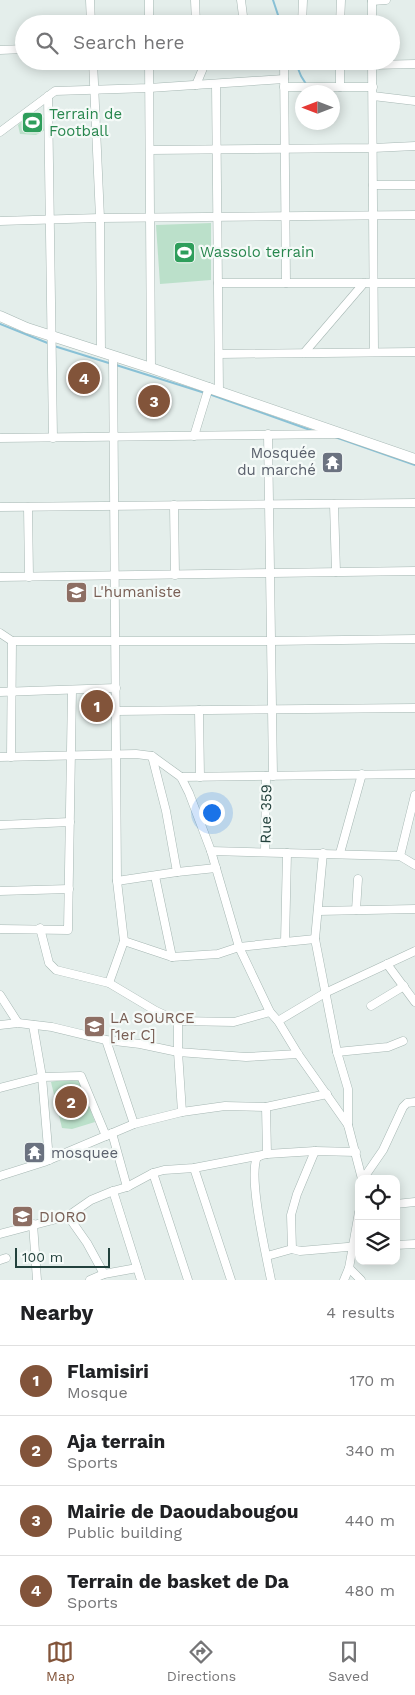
<!DOCTYPE html>
<html lang="en">
<head>
<meta charset="utf-8">
<style>
	:root { --surface:#fff; --page:#f2f2f2; --text:#202124; --muted:#757577; --line:#e0e0e0; --accent:#82543a }
	body { margin:0; font-family:"Work Sans",sans-serif; background:var(--page); color:var(--text) }
	.controls { position:absolute; right:15px; bottom:15px; display:grid; overflow:hidden; border-radius:10px; box-shadow:0 2px 12px #0003 }
	.controls button { width:45px; height:45px; display:grid; place-items:center; padding:0; border:0; border-bottom:1px solid var(--line); background:var(--surface); color:var(--text); font:25px sans-serif }
	.compass { position:absolute; left:295px; top:85px; width:45px; height:45px; border-radius:50%; background:var(--surface); box-shadow:0 2px 12px #0003; rotate:270deg }
	.scale { position:absolute; left:15px; bottom:12px; width:95px; box-sizing:border-box; padding-left:5px; border:2px solid #22413c; border-top:0; font-size:14px; line-height:18px; white-space:nowrap; color:#22413c; -webkit-text-stroke:4px #f5faf8; paint-order:stroke }
	.you { position:absolute; left:211px; top:812px; width:18px; height:18px; margin:-12px; border:4px solid #fff; border-radius:50%; background:#1a73e8; box-shadow:0 0 0 8px #1a73e833 }
	.badge { display:grid; place-items:center; width:32px; height:32px; border-radius:50%; background:var(--accent); color:#fff; font-size:16px; font-weight:700 }
	.pin { position:absolute; translate:-50% -50%; border:2px solid #fff; box-shadow:0 1px 5px #0006 }
	.list { margin:0; padding:0; list-style:none }
	h2 { display:flex; justify-content:space-between; align-items:center; height:65px; margin:0; padding:0 20px; font-size:21px }
	h2 small { font-size:16px; font-weight:400; color:var(--muted) }
	.list li { display:grid; grid-template-columns:32px 1fr auto; gap:15px; align-items:center; box-sizing:border-box; height:70px; padding:0 20px; border-top:1px solid var(--line) }
	.list b { display:block; font-size:19px; white-space:nowrap }
	.list p { margin:0; font-size:16px; white-space:nowrap; color:var(--muted) }
	.list em { font-size:16px; font-style:normal; color:var(--muted) }
	.icon { flex:none; width:28px; height:28px; fill:none; stroke:currentColor; stroke-width:2; stroke-linecap:round; stroke-linejoin:round }
	.map { position:relative; flex:none; width:415px; height:1280px; overflow:hidden }
	.search { position:absolute; background:var(--surface); box-shadow:0 2px 12px #0003; left:15px; right:15px; top:15px; height:55px; display:flex; align-items:center; gap:12px; box-sizing:border-box; padding:0 18px; border-radius:28px; color:var(--muted); font-size:19px }
	.sheet { height:345px; background:var(--surface) }
	nav { display:flex; justify-content:space-around; align-items:center; box-sizing:border-box; height:70px; border-top:1px solid var(--line); background:var(--surface); font-size:14px; color:var(--muted) }
	nav a { display:grid; justify-items:center; gap:2px }
	nav .on { color:var(--accent) }
	.map>svg:first-child { display:block }
</style>
</head>
<body>
<div class="map">
<svg width="415" height="1280" viewBox="0 0 415 1280">
	<rect width="100%" height="100%" fill="#e4eeeb"/>
	<g fill="#bbe0ca">
		<path d="M31 112 41 114 46 121 45 130 36 135 20 134 18 125Z"/>
		<path d="M211 223V280L160 284 156 225Z"/>
		<path d="M69 369H98V387L69 386Z"/>
		<path d="M78 1077 95 1122 72 1129 62 1128 51 1082Z"/>
	</g>
	<g fill="none" stroke-linecap="round" stroke-linejoin="round">
		<g stroke="#89c1d6" stroke-width="2">
			<path d="M273 0 281 24"/>
			<path d="M295 61 301 76 306 84"/>
			<path d="M0 324 50 344"/>
			<path d="M54 346 112 364"/>
			<path d="M116 365 205 393"/>
			<path d="M209 394 313 431"/>
			<path d="M335 437 415 465"/>
		</g>
		<defs>
			<g id="minor">
				<path d="M90 0 91 24"/>
				<path d="M149 0V24"/>
				<path d="M195 0 196 24"/>
				<path d="M241 0 244 24"/>
				<path d="M372 0V24"/>
				<path d="M372 1 386 0"/>
				<path d="M302 24 303 0"/>
				<path d="M340 24 341 0"/>
				<path d="M0 50 24 49"/>
				<path d="M93 61 100 218 101 352"/>
				<path d="M149 61 151 368"/>
				<path d="M284 61 286 283"/>
				<path d="M372 61 374 352"/>
				<path d="M372 65 415 64"/>
				<path d="M216 84 219 391"/>
				<path d="M196 85 206 61"/>
				<path d="M284 87H373"/>
				<path d="M340 87V61"/>
				<path d="M48 96 53 438"/>
				<path d="M373 96 415 101"/>
				<path d="M0 132 55 91 149 88 284 79"/>
				<path d="M150 150 373 148 415 146"/>
				<path d="M373 185H415"/>
				<path d="M0 221 100 218 415 215"/>
				<path d="M218 283H415"/>
				<path d="M304 353 364 283"/>
				<path d="M219 354 415 352"/>
				<path d="M268 434 273 776"/>
				<path d="M194 436 209 387"/>
				<path d="M0 438 338 434"/>
				<path d="M334 504 336 572"/>
				<path d="M174 505 175 575"/>
				<path d="M0 507 415 503"/>
				<path d="M28 507 29 577"/>
				<path d="M0 577 415 571"/>
				<path d="M0 633 12 641H271L415 639"/>
				<path d="M0 692 116 688"/>
				<path d="M199 710 200 777"/>
				<path d="M116 711 415 708"/>
				<path d="M0 757 136 754 152 756 181 777 189 793 211 851 239 947 270 1012 278 1021 298 1054 348 1125 362 1179"/>
				<path d="M11 757 12 641"/>
				<path d="M181 777 415 774"/>
				<path d="M0 825 70 822"/>
				<path d="M211 851 400 856 415 865"/>
				<path d="M265 852 266 776"/>
				<path d="M287 853 285 942 315 939"/>
				<path d="M323 853 315 939 337 1052 348 1089V1125"/>
				<path d="M340 853 362 774"/>
				<path d="M400 856 415 795"/>
				<path d="M177 872 216 868"/>
				<path d="M155 876 172 957"/>
				<path d="M117 881 177 872 166 811 152 756"/>
				<path d="M0 891 69 889"/>
				<path d="M356 910 358 879"/>
				<path d="M318 911 415 909"/>
				<path d="M40 928 49 963 56 970 109 983 156 1011 178 1021 234 1022 270 1012"/>
				<path d="M0 929 68 930 72 690"/>
				<path d="M124 941 172 957 218 954 239 947 285 942"/>
				<path d="M387 964 415 1002"/>
				<path d="M109 983 124 941 117 881 113 356"/>
				<path d="M0 995 18 1023"/>
				<path d="M371 1006 404 986"/>
				<path d="M178 1021V1052L182 1112"/>
				<path d="M278 1021 325 993 415 951"/>
				<path d="M0 1025 18 1023 52 1027 106 1040 140 1044 178 1052 246 1057 298 1054"/>
				<path d="M33 1025 42 1077 49 1160"/>
				<path d="M106 1040 134 1124"/>
				<path d="M337 1052 388 1047 403 1041"/>
				<path d="M0 1088 42 1077 81 1076 106 1136"/>
				<path d="M266 1107 267 1154"/>
				<path d="M112 1133 127 1187"/>
				<path d="M260 1156 257 1157C248 1178 266 1254 271 1280"/>
				<path d="M194 1168 231 1280"/>
				<path d="M153 1173 188 1280"/>
				<path d="M0 1176 44 1162 134 1124 182 1112 225 1106 266 1107 327 1094"/>
				<path d="M363 1179 383 1150 403 1107 407 1103 415 1102"/>
				<path d="M396 1204 415 1202"/>
				<path d="M68 1216 91 1200 113 1191"/>
				<path d="M33 1224 37 1280"/>
				<path d="M0 1234 68 1216 87 1243 104 1274"/>
				<path d="M396 1245 415 1244"/>
				<path d="M292 1249 291 1215 297 1194 315 1151"/>
				<path d="M267 1256 292 1249 300 1251 359 1246"/>
				<path d="M0 1260 6 1258"/>
				<path d="M349 1268 361 1280"/>
				<path d="M90 1280 104 1274 137 1268"/>
				<path d="M141 1280 113 1191 127 1187 153 1173 164 1170 194 1168 267 1154 315 1151 356 1152"/>
				<path d="M344 1280 349 1268 359 1212"/>
			</g>
			<path id="tertiary" d="M0 316 27 328 151 368 415 459"/>
		</defs>
		<use href="#minor" stroke="#a6b7b3" stroke-width="9"/>
		<use href="#tertiary" stroke="#a6b7b3" stroke-width="11"/>
		<use href="#minor" stroke="#fff" stroke-width="8"/>
		<use href="#tertiary" stroke="#fff" stroke-width="10"/>
	</g>
	<defs>
		<symbol id="stadium-square" viewBox="-11 -11 22 22"><rect x="-9" y="-9" width="18" height="18" rx="4" fill="#2e9e5b" stroke="#f5faf8"/><path d="M0-5a6.5 5 0 1 0 0 10a6.5 5 0 1 0 0-10ZM-3.5-1.8h7v3.6h-7Z" fill="#fff"/></symbol>
		<symbol id="temple-square" viewBox="-11 -11 22 22"><rect x="-9" y="-9" width="18" height="18" rx="4" fill="#6b7280" stroke="#f5faf8"/><path d="M0-6L5-2H3V0L6.5 2.5H4V6H1.5V3h-3V6H-4V2.5H-6.5L-3 0V-2H-5Z" fill="#fff"/></symbol>
		<symbol id="school-square" viewBox="-11 -11 22 22"><rect x="-9" y="-9" width="18" height="18" rx="4" fill="#8d6e63" stroke="#f5faf8"/><path d="M0-5L7-2L0 1L-7-2ZM-4 1L0 2.5L4 1V4Q0 6-4 4Z" fill="#fff"/></symbol>
	</defs>
	<g fill-rule="evenodd">
		<use href="#stadium-square" x="20" y="110" width="25" height="25"/>
		<use href="#stadium-square" x="172" y="240" width="25" height="25"/>
		<use href="#temple-square" x="320" y="450" width="25" height="25"/>
		<use href="#school-square" x="64" y="580" width="25" height="25"/>
		<use href="#school-square" x="82" y="1014" width="25" height="25"/>
		<use href="#temple-square" x="22" y="1140" width="25" height="25"/>
		<use href="#school-square" x="10" y="1204" width="25" height="25"/>
	</g>
	<g text-anchor="middle" dominant-baseline="central" stroke-width="4.5" stroke-linejoin="round" paint-order="stroke">
		<g font-size="15" fill="#27864d" stroke="#f5faf8" text-anchor="start">
			<text x="49" y="114">Terrain de<tspan x="49" dy="17">Football</tspan></text>
			<text x="200" y="252">Wassolo terrain</text>
		</g>
		<g font-size="15" fill="#5b616d" stroke="#f5faf8" text-anchor="end">
			<text x="316" y="453">Mosquée<tspan x="316" dy="17">du marché</tspan></text>
			<text x="51" y="1153" text-anchor="start">mosquee</text>
		</g>
		<g font-size="15" fill="#785e54" stroke="#f5faf8" text-anchor="start">
			<text x="93" y="592">L'humaniste</text>
			<text x="110" y="1018">LA SOURCE<tspan x="110" dy="17">[1er C]</tspan></text>
			<text x="39" y="1217">DIORO</text>
		</g>
		<g font-size="15" fill="#22413c" stroke="#f5faf8">
			<text transform="translate(266 814) rotate(-89)">Rue 359</text>
		</g>
	</g>
</svg>
<div class="controls">
<button><svg class="icon" aria-label="locate" viewBox="0 0 24 24"><circle cx="12" cy="12" r="6"/><path d="M12 2v4M12 18v4M2 12h4M18 12h4"/></svg></button>
<button><svg class="icon" aria-label="layers" viewBox="0 0 24 24"><path d="M12 4l9 5-9 5-9-5zM3 14l9 5 9-5"/></svg></button>
</div>
<svg class="compass" viewBox="-18 -18 36 36"><path d="M0-13l5 13h-10z" fill="#e53935"/><path d="M0 13l5-13h-10z" fill="#757577"/></svg>
<div class="scale">100 m</div>
<div class="you"></div>
<div class="pin badge" style="left:97px;top:706px">1</div>
<div class="pin badge" style="left:71px;top:1102px">2</div>
<div class="pin badge" style="left:154px;top:401px">3</div>
<div class="pin badge" style="left:84px;top:378px">4</div>
<div class="search"><svg class="icon" aria-label="search" viewBox="0 0 24 24"><circle cx="10" cy="10" r="6"/><path d="M15 15l6 6"/></svg>Search here</div>
</div>
<section class="sheet">
<h2>Nearby<small>4 results</small></h2>
<ul class="list">
<li><span class="badge">1</span><div><b>Flamisiri</b><p>Mosque</p></div><em>170 m</em></li>
<li><span class="badge">2</span><div><b>Aja terrain</b><p>Sports</p></div><em>340 m</em></li>
<li><span class="badge">3</span><div><b>Mairie de Daoudabougou</b><p>Public building</p></div><em>440 m</em></li>
<li><span class="badge">4</span><div><b>Terrain de basket de Da</b><p>Sports</p></div><em>480 m</em></li>
</ul>
</section>
<nav>
<a class="on"><svg class="icon" aria-label="map" viewBox="0 0 24 24"><path d="M3 6l6-2 6 2 6-2v14l-6 2-6-2-6 2zM9 4v14M15 6v14"/></svg>Map</a>
<a><svg class="icon" aria-label="directions" viewBox="0 0 24 24"><path d="M12 3l9 9-9 9-9-9zM9 14v-3h6M13 9l2 2-2 2"/></svg>Directions</a>
<a><svg class="icon" aria-label="saved" viewBox="0 0 24 24"><path d="M7 4h10v16l-5-4-5 4z"/></svg>Saved</a>
</nav>
</body>
</html>
